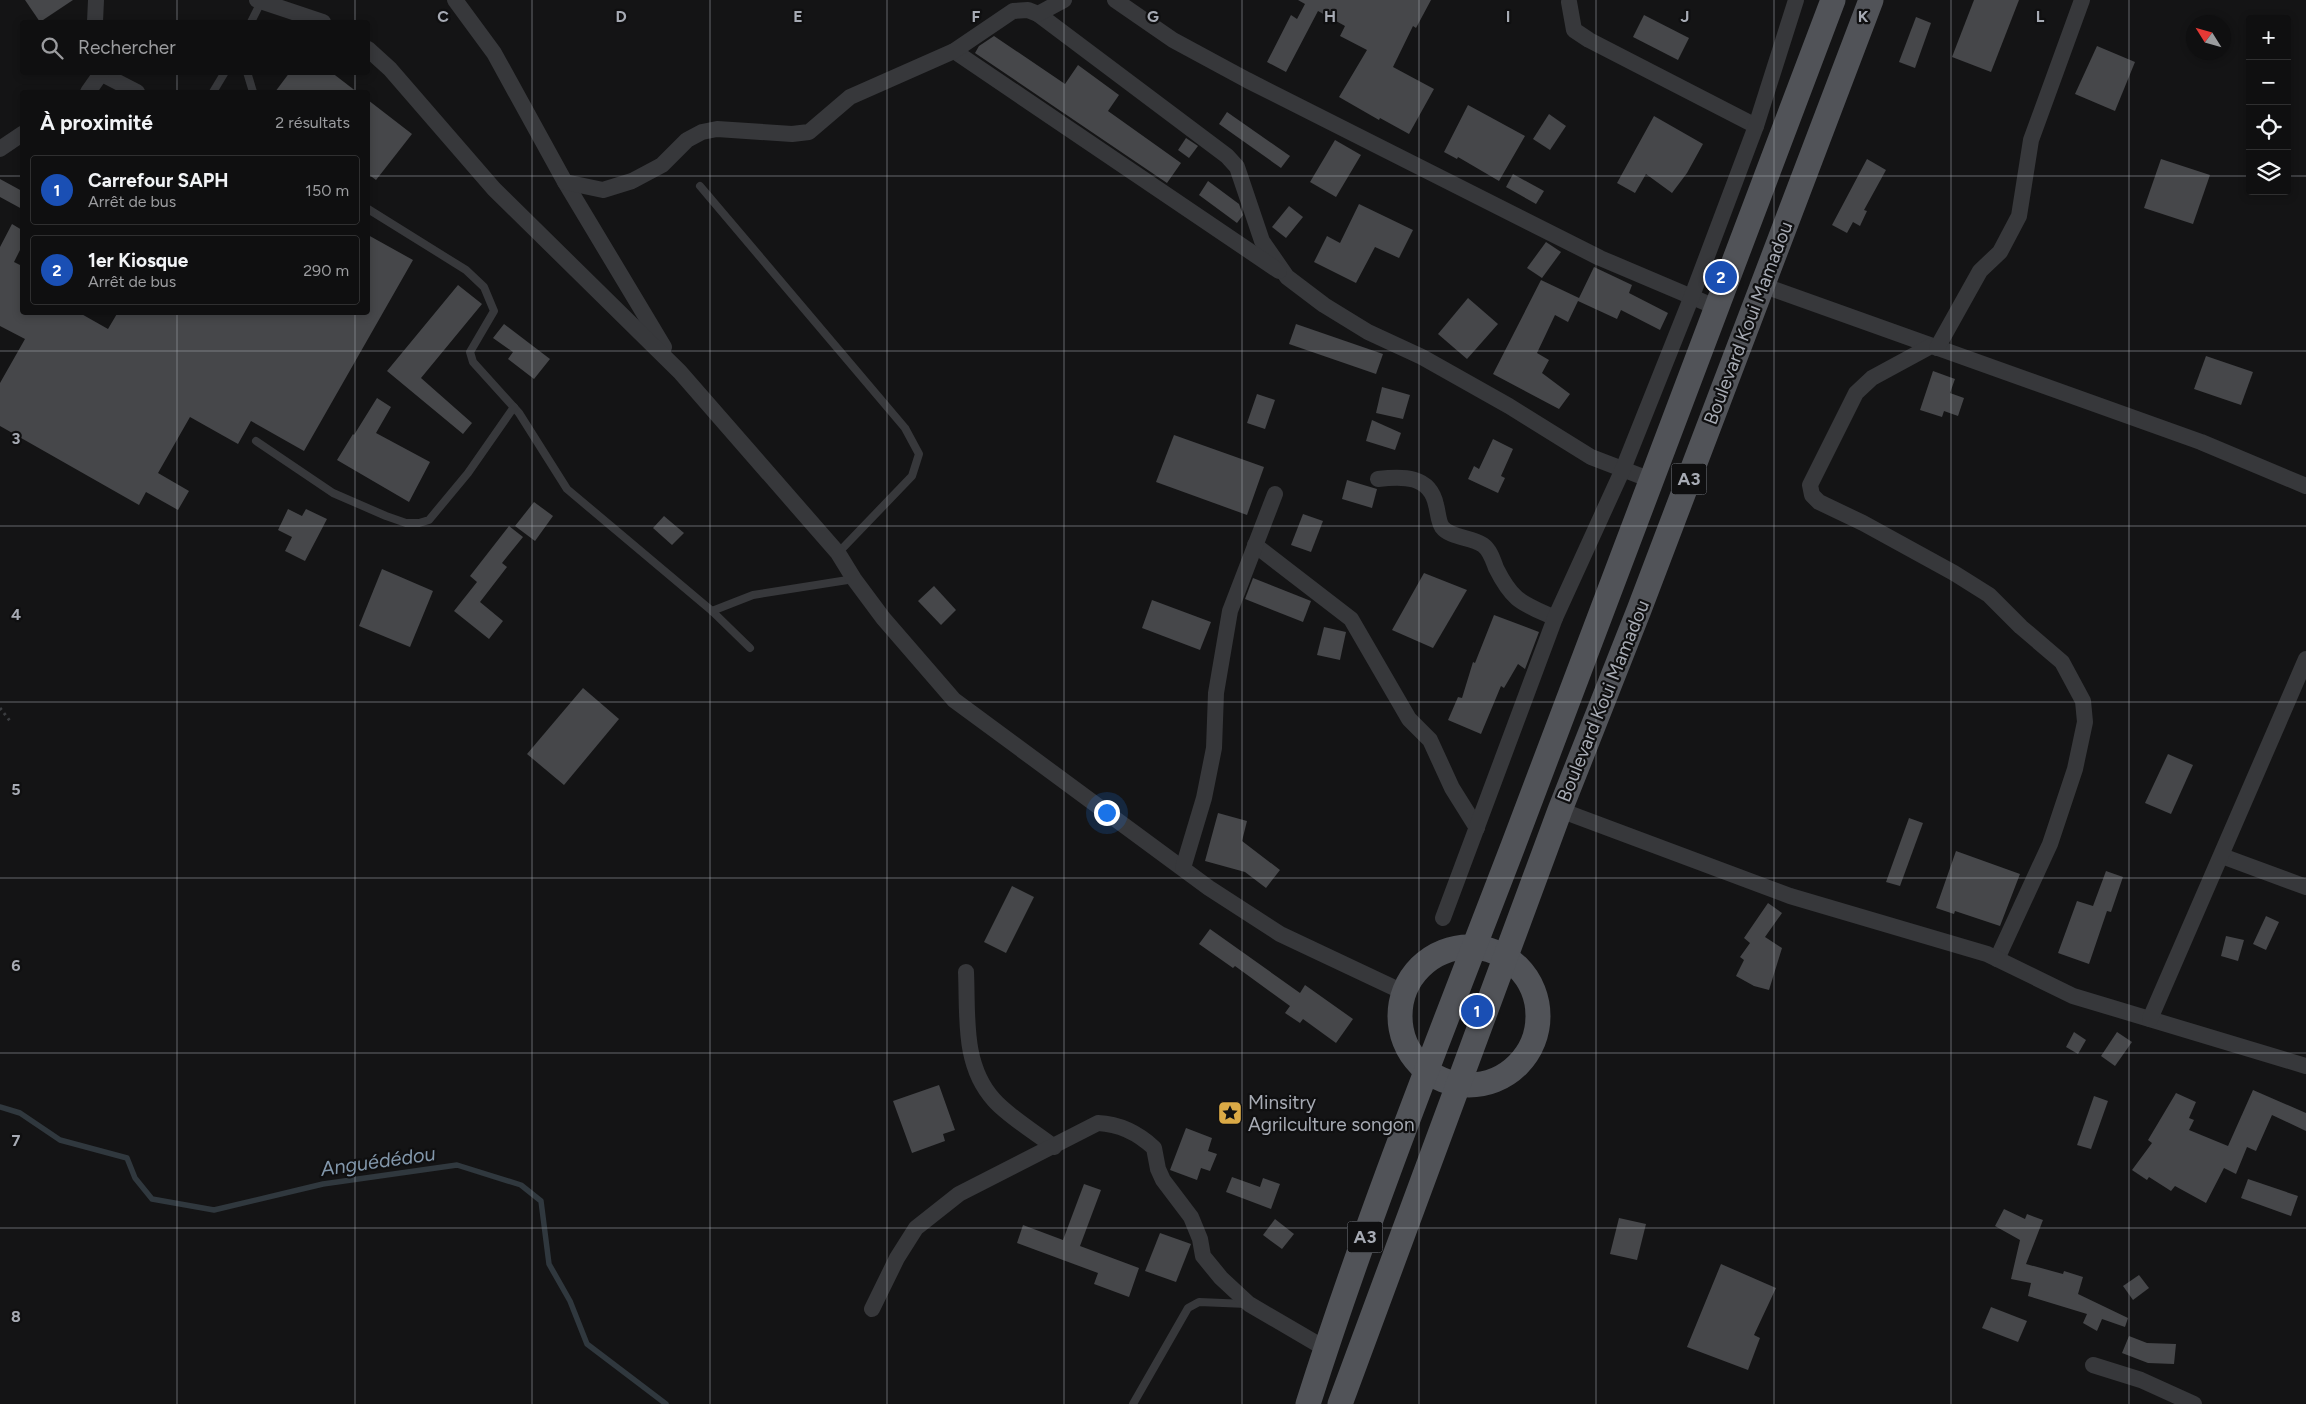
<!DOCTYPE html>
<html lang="fr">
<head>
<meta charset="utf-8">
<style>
	:root { --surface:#0f0f10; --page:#1d1d1e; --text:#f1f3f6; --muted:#9b9c9f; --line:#2f2f30; --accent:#2563eb }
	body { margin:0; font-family:Figtree,sans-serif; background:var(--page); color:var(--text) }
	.controls { position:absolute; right:15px; top:15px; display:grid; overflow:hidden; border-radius:5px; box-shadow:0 2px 8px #0003 }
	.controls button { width:45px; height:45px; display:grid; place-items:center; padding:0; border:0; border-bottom:1px solid var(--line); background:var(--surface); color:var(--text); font:25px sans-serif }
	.compass { position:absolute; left:2186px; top:15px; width:45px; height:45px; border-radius:50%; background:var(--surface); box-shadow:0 2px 8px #0003; rotate:307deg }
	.you { position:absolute; left:1106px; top:812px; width:18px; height:18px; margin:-12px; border:4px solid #fff; border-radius:50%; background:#1a73e8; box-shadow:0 0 0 8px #1a73e833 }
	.badge { display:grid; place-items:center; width:32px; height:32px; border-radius:50%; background:var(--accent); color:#fff; font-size:16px; font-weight:700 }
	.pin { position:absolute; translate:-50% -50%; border:2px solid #fff; box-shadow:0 1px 5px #0006 }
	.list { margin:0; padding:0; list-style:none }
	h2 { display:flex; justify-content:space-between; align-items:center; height:65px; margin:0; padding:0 20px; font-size:21px }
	h2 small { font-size:16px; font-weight:400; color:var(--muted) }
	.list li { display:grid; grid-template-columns:32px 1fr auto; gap:15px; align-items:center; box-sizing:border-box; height:70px; margin:0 10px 10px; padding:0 10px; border:1px solid var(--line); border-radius:5px }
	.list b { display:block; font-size:19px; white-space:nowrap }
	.list p { margin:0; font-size:16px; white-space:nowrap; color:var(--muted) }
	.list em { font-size:16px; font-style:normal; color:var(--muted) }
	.icon { flex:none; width:28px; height:28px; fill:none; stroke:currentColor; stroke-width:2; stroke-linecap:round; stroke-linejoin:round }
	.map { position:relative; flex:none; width:2306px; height:1404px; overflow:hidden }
	.search { position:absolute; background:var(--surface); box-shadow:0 2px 8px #0003; left:20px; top:20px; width:350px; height:55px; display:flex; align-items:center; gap:12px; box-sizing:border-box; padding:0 18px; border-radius:5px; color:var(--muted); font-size:19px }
	.panel { position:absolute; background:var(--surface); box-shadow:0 2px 8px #0003; left:20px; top:90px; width:350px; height:225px; border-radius:5px }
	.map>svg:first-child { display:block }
</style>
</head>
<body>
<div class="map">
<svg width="2306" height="1404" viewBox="0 0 2306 1404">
	<rect width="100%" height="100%" fill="#141415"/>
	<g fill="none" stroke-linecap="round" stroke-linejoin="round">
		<path stroke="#30383e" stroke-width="5.5" d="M0 1107 20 1113 60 1140 127 1158 135 1178 152 1199 214 1210 323 1184 457 1165 521 1185 541 1201 549 1264 570 1301 587 1344 666 1404"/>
	</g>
	<g fill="#46474a">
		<path d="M25 0H73L40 22Z"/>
		<path d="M1298 0H1431L1416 28 1413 26 1393 67 1434 89 1409 134 1380 118 1379 120 1339 97 1367 50 1340 36 1345 26 1318 11 1286 72 1267 62 1291 15 1297 19 1305 4Z"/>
		<path d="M1974 0H2019L1991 72 1952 57Z"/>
		<path d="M1644 15 1689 38 1678 60 1633 37Z"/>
		<path d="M1916 17 1931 23 1915 68 1899 62Z"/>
		<path d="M994 36 1065 84 1078 65 1119 95 1108 111 1181 163 1167 183 975 53 979 46Z"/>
		<path d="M2097 46 2135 62 2115 111 2075 94Z"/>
		<path d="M290 72H331L357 92H275Z"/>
		<path d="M368 100 412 134 376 180 368 174Z"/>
		<path d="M1468 105 1525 136 1499 181 1458 157 1457 159 1444 152Z"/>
		<path d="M1227 112 1290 156 1281 168 1219 124Z"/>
		<path d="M1549 114 1566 126 1550 150 1533 139Z"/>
		<path d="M1654 116 1703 144 1687 173 1672 193 1646 174 1635 193 1617 183Z"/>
		<path d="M1186 138 1198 146 1189 158 1178 150Z"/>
		<path d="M1335 140 1361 155 1336 197 1310 182Z"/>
		<path d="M1867 159 1886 170 1864 210 1867 211 1860 226 1853 222 1847 233 1832 225Z"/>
		<path d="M2161 159 2210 175 2193 224 2144 208Z"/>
		<path d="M1513 174 1544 191 1536 204 1506 187Z"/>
		<path d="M0 179 22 191V209L0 197Z"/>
		<path d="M1208 181 1239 204 1243 215 1237 223 1199 195Z"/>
		<path d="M1359 204 1413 230 1399 258 1375 247 1356 283 1314 262 1327 236 1340 243Z"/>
		<path d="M1289 206 1303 217 1286 238 1272 227Z"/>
		<path d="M12 224 22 230V246L14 262 22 266V312H78L108 329 118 312H368V235L413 260 304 451 251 421 238 444 190 417 158 473 189 491 178 510 146 492 139 505 0 426V383L25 339 0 326V247Z"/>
		<path d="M1546 242 1561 252 1542 278 1527 268Z"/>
		<path d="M1594 267 1632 285 1629 293 1668 313 1660 330 1621 310 1617 319 1578 301 1568 322 1555 315 1537 353 1549 360 1542 373 1570 394 1559 409 1493 374 1541 280 1579 298Z"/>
		<path d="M458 285 482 304 421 378 472 423 463 434 387 371Z"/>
		<path d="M1468 298 1498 324 1467 359 1438 334Z"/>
		<path d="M504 324 550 359 534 379 508 359 513 352 493 338Z"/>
		<path d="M1296 324 1383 354 1376 374 1289 344Z"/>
		<path d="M2206 356 2253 372 2241 405 2194 389Z"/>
		<path d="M1933 371 1955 379 1950 393 1964 398 1958 416 1944 411 1942 417 1920 410Z"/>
		<path d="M1382 387 1410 395 1403 419 1376 413Z"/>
		<path d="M1257 394 1275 400 1265 429 1247 423Z"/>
		<path d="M377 398 391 407 376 433 430 462 409 502 337 460 353 434 354 435Z"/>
		<path d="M1372 420 1401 433 1395 450 1366 441Z"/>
		<path d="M1174 435 1264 467 1247 515 1156 482Z"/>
		<path d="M1493 439 1513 449 1501 476 1505 478 1498 493 1468 479 1474 466 1479 469Z"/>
		<path d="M1347 480 1377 489 1372 508 1342 499Z"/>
		<path d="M534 502 553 516 535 541 515 526Z"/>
		<path d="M288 509 302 516 306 509 327 519 305 561 285 551 292 537 278 530Z"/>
		<path d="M1303 514 1323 521 1311 552 1291 545Z"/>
		<path d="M664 516 684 533 672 545 653 528Z"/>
		<path d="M509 526 523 537 502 563 507 567 480 602 503 621 489 639 454 611 477 582 470 576Z"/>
		<path d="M382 569 433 591 410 647 359 626Z"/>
		<path d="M1424 573 1467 590 1433 648 1392 630Z"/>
		<path d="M1253 578 1311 601 1303 622 1245 599Z"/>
		<path d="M934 586 956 610 941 625 918 601Z"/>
		<path d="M1152 600 1211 622 1200 650 1142 628Z"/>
		<path d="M1494 615 1539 632 1525 669 1518 664 1504 688 1501 686 1481 734 1448 720 1458 697 1462 698 1473 662 1475 663Z"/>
		<path d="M1324 627 1346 632 1340 660 1317 655Z"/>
		<path d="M583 688 619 719 564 785 527 754Z"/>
		<path d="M2168 754 2193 765 2171 814 2145 803Z"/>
		<path d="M1218 813 1247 821 1242 841 1280 870 1266 888 1245 872 1205 861Z"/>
		<path d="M1909 818 1923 823 1900 886 1886 882Z"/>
		<path d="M1956 851 2020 874 2000 926 1955 911 1954 914 1936 908Z"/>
		<path d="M2106 871 2123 877 2111 912 2107 911 2089 964 2058 953 2077 901 2093 906Z"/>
		<path d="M1012 886 1034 897 1006 953 984 942Z"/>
		<path d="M1768 903 1782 913 1765 937 1782 948 1769 990 1754 986 1736 976 1744 960 1740 957 1750 943 1744 938Z"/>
		<path d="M2266 916 2279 922 2266 950 2253 944Z"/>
		<path d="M1210 929 1300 993 1305 985 1353 1019 1336 1043 1303 1019 1300 1023 1285 1013 1290 1006 1235 966 1233 968 1199 944Z"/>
		<path d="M2226 936 2244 940 2238 961 2221 956Z"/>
		<path d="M2074 1032 2086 1040 2078 1054 2066 1047Z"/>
		<path d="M2117 1032 2132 1042 2115 1066 2101 1056Z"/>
		<path d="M939 1085 955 1130 943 1134 945 1141 912 1153 893 1101Z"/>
		<path d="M2253 1090 2306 1113V1131L2272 1115 2256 1151 2247 1147 2236 1174 2224 1168 2206 1203 2175 1186 2171 1191 2149 1177 2147 1180 2132 1170 2152 1143 2148 1140 2176 1093 2196 1102 2189 1118 2194 1120 2189 1130 2228 1146Z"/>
		<path d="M2094 1096 2108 1101 2091 1149 2077 1145Z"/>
		<path d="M1186 1128 1212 1138 1208 1151 1217 1154 1210 1171 1201 1168 1197 1180 1170 1170Z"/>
		<path d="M1232 1177 1260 1187 1263 1178 1280 1184 1271 1209 1226 1192Z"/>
		<path d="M2248 1179 2298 1196 2291 1216 2241 1198Z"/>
		<path d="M1084 1184 1101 1190 1080 1246 1139 1268 1129 1297 1094 1284 1098 1273 1017 1243 1023 1225 1063 1240Z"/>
		<path d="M2004 1209 2025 1219 2027 1214 2043 1220 2026 1264 2063 1274 2064 1271 2083 1277 2078 1294 2128 1318 2125 1327 2102 1319 2097 1331 2083 1323 2087 1314 2028 1296 2031 1283 2011 1279 2020 1240 1995 1226Z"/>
		<path d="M1619 1218 1646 1224 1637 1260 1610 1254Z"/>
		<path d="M1275 1219 1294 1234 1282 1249 1263 1235Z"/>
		<path d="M1160 1233 1191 1244 1176 1282 1145 1271Z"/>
		<path d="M1721 1264 1776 1288 1754 1335 1760 1338 1748 1370 1687 1347Z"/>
		<path d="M2139 1275 2149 1288 2133 1300 2123 1286Z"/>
		<path d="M1991 1307 2027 1321 2018 1342 1982 1328Z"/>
		<path d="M2129 1336 2147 1343 2176 1344 2174 1364 2148 1363 2122 1353Z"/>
	</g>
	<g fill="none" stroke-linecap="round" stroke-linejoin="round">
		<path stroke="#3b3d40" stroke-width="3" stroke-dasharray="2.5 4" stroke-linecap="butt" d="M0 708 10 721"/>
		<g stroke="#37383b" stroke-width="8">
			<path d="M251 22 261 2"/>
			<path d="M247 72 253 92"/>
			<path d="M213 92 225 72"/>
			<path d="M700 186 905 428 919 454 912 476 838 553"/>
			<path d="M368 209 466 270 484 287 494 311 470 352 473 362 519 413 567 489 712 611 750 648"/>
			<path d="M256 441 333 493 386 516 406 523H419L429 520 468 473 514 407"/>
			<path d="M712 611 753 595 854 579"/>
			<path d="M1133 1404 1188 1308 1199 1302 1247 1304"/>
		</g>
		<g stroke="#37383b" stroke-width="16">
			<path d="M257 0 323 22"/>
			<path d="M455 0 494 53 565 182 664 347"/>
			<path d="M1115 0 1173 40 1247 80 1600 258 1718 308"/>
			<path d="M1569 2 1574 30 1589 40 1756 126"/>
			<path d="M1038 14 1227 156 1237 167 1262 241 1287 277 1324 305 1368 332 1422 357 1509 406 1591 457 1651 480"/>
			<path d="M95 22 96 0"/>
			<path d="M368 49 390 69 494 189 680 372 838 553 854 579 883 618 954 700 1209 888 1280 934 1403 992"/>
			<path d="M954 51 1279 271"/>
			<path d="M102 74 137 92"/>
			<path d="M88 92 102 72"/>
			<path d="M0 149 22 134"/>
			<path d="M565 182 603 190 632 181 662 165 687 140 702 132 717 129 792 134 809 132 850 97 954 51 1013 11 1028 10 1038 14 1064 0"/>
			<path d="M1762 285 2201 442 2306 486"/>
			<path d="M1931 346 1872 378 1856 393 1810 485 1812 495 1819 502 1863 523 1954 573 1989 595 2021 627 2062 662 2083 701 2085 722 2075 769 2050 844 1997 959"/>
			<path d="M1937 348 1980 271 2000 252 2019 216 2031 140 2082 0"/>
			<path d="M1378 479C1402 476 1430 475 1436 505 1438 511 1438 521 1442 527 1450 538 1472 537 1483 545 1490 550 1493 560 1496 568 1513 602 1522 603 1555 618"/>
			<path d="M1255 545 1351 619 1409 719 1430 740 1452 788 1477 828"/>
			<path d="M1560 810 1790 896 1987 954 2073 996 2306 1066"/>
			<path d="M2222 856 2306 887"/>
			<path d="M1183 868 1204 798 1214 748 1216 693 1230 611 1275 494"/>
			<path d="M1443 918 1555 618 1623 469 1692 296 1756 126 1796 0"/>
			<path d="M966 972C968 1015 962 1065 994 1100 1008 1116 1036 1133 1054 1147"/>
			<path d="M2150 1019 2306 659"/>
			<path d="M872 1309 897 1258 916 1228 959 1194 1098 1123C1120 1124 1138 1133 1154 1148L1158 1169 1163 1180 1191 1217 1200 1239 1203 1256 1221 1278 1249 1304 1326 1349"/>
			<path d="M2093 1365 2141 1380 2194 1404"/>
		</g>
		<g stroke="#515358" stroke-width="25">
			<circle cx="1469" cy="1016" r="69"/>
			<path d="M1308 1404C1368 1215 1442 1031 1513 846 1621 564 1727 282 1833 0"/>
			<path d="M1340 1404 1560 810 1639 610 1871 0"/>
		</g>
	</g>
	<path fill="none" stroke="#a7abb4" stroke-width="1" stroke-opacity="0.55" d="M177 0V22M355 0V22M532 0V1404M710 0V1404M887 0V1404M1064 0V1404M1242 0V1404M1419 0V1404M1596 0V1404M1774 0V1404M1951 0V1404M2129 0V1404M177 72V92M355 72V92M0 176H22M368 176H2250M2287 176H2306M177 312V1404M355 312V1404M0 351H2306M0 526H2306M0 702H2306M0 878H2306M0 1053H2306M0 1228H2306"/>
	<defs>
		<symbol id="sight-square" viewBox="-11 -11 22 22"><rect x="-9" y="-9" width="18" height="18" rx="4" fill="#dbaa46" stroke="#0f0f10"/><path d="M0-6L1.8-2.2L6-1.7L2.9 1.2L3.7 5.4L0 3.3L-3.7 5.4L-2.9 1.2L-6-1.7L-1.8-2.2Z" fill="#111"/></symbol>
	</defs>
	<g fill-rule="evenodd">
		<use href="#sight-square" x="1216" y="1099" width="28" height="28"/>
	</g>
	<g text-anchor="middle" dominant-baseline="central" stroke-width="4.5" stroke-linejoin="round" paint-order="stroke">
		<g fill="#0f0f10" stroke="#797c83" stroke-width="1">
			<rect x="1671.5" y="463.5" width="35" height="31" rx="4"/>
			<rect x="1347.5" y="1221.5" width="35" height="31" rx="4"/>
		</g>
		<g font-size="18" font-weight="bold" fill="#a7abb4">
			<text x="1689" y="479">A3</text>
			<text x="1365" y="1237">A3</text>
		</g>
		<g font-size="19" fill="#a7abb4" stroke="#0f0f10">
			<text transform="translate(1748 323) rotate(-69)">Boulevard Koui Mamadou</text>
			<text transform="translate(1603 701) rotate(-68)">Boulevard Koui Mamadou</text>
		</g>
		<g font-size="19" fill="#a7abb4" stroke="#0f0f10" text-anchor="start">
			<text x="1248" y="1102">Minsitry<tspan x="1248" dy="22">Agrilculture songon</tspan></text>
		</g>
		<g font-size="20" font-style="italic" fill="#8297ab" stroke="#0f0f10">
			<text transform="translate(378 1161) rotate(-8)">Anguédédou</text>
		</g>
	</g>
	<g font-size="16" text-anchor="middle" font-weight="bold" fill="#a7abb4" stroke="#0f0f10" stroke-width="4.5" stroke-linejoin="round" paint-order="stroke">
		<text x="443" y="22">C</text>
		<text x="621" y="22">D</text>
		<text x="798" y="22">E</text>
		<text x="976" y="22">F</text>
		<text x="1153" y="22">G</text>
		<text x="1330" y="22">H</text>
		<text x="1508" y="22">I</text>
		<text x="1685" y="22">J</text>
		<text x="1863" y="22">K</text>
		<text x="2040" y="22">L</text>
		<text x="16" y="444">3</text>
		<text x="16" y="620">4</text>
		<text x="16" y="795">5</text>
		<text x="16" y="971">6</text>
		<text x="16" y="1146">7</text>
		<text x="16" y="1322">8</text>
	</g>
</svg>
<div class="controls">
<button>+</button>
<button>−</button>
<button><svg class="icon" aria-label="locate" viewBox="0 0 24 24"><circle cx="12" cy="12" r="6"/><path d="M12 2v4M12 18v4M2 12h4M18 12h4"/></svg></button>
<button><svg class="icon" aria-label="layers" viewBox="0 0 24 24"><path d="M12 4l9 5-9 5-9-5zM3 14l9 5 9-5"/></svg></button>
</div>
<svg class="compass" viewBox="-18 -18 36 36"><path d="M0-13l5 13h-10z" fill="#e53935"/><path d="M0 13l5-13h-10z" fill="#9b9c9f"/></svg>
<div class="you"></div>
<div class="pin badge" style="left:1477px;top:1011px;background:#1a4fb4">1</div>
<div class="pin badge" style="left:1721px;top:277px;background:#1a4fb4">2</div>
<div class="search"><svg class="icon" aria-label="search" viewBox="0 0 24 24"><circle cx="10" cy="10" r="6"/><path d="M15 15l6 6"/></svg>Rechercher</div>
<section class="panel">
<h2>À proximité<small>2 résultats</small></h2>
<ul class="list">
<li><span class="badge" style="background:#1a4fb4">1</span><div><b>Carrefour SAPH</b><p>Arrêt de bus</p></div><em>150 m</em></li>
<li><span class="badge" style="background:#1a4fb4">2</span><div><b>1er Kiosque</b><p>Arrêt de bus</p></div><em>290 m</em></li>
</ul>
</section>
</div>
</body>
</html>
